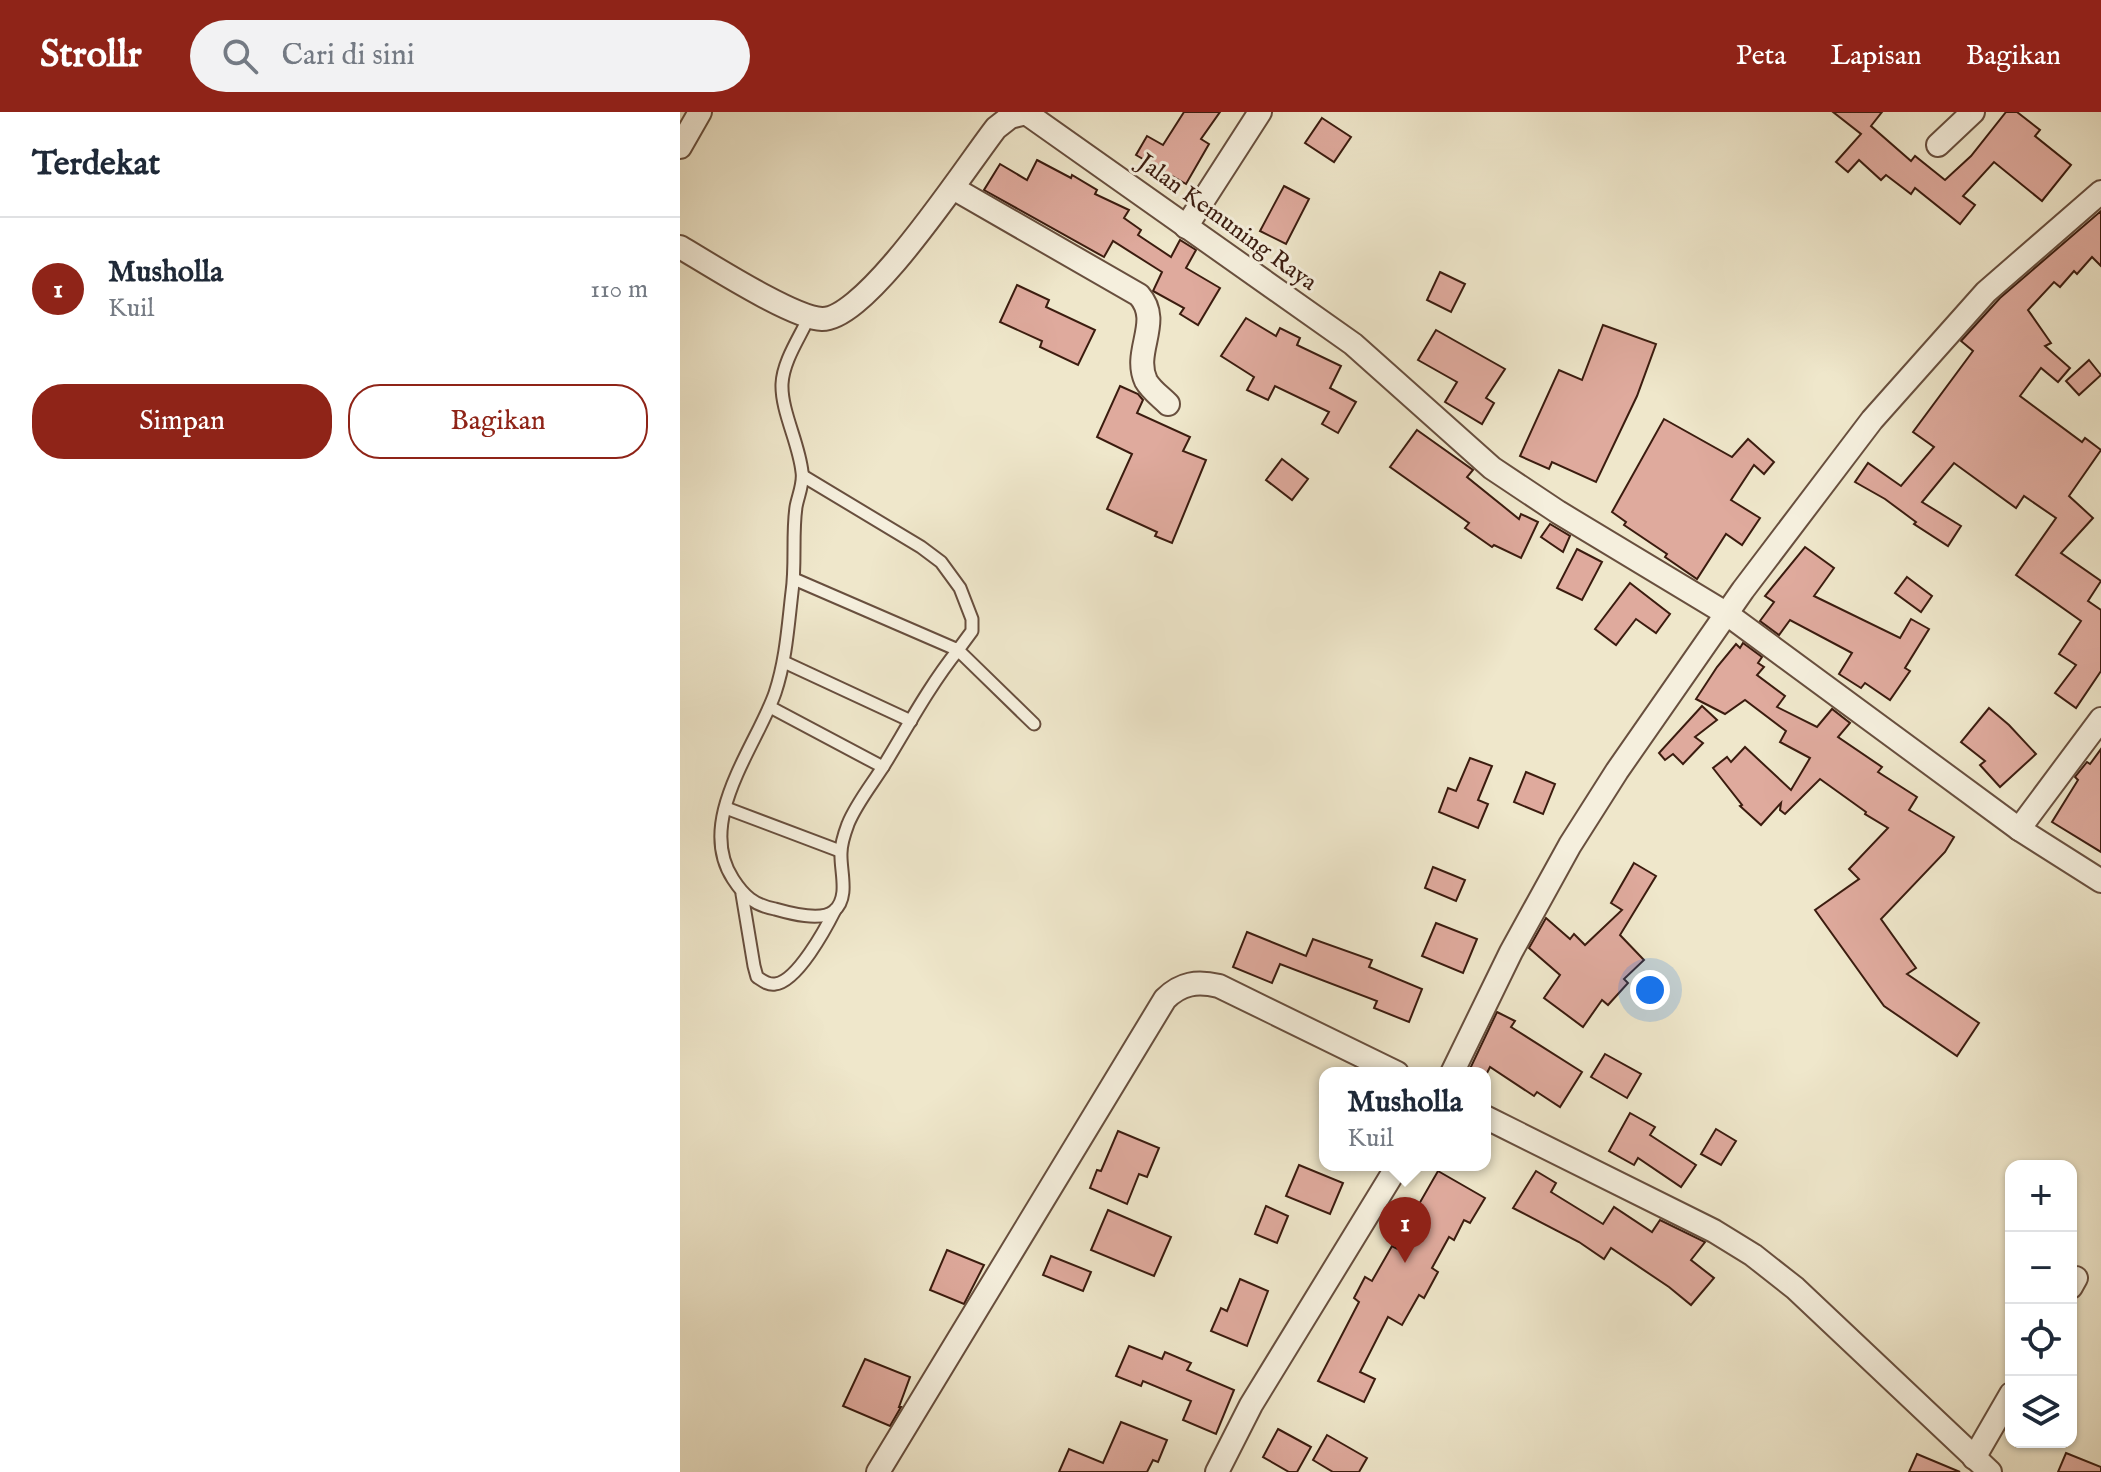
<!DOCTYPE html>
<html lang="id">
<head>
<meta charset="utf-8">
<style>
	:root { --surface:#fff; --page:#f2f2f3; --text:#1f2937; --muted:#747a83; --line:#e0e1e3; --accent:#8f2418 }
	body { margin:0; font-family:"IM FELL English",serif; background:var(--page); color:var(--text) }
	.controls { position:absolute; right:24px; bottom:24px; display:grid; overflow:hidden; border-radius:16px; box-shadow:0 2px 6px #0004 }
	.controls button { width:72px; height:72px; display:grid; place-items:center; padding:0; border:0; border-bottom:2px solid var(--line); background:var(--surface); color:var(--text); font:40px sans-serif }
	.you { position:absolute; left:970px; top:878px; width:28px; height:28px; margin:-20px; border:6px solid #fff; border-radius:50%; background:#1a73e8; box-shadow:0 0 0 12px #1a73e833 }
	.badge { display:grid; place-items:center; width:52px; height:52px; border-radius:50%; background:var(--accent); color:#fff; font-size:26px; font-weight:700 }
	.pin { position:absolute; translate:-50% -66px; filter:drop-shadow(0 2px 4px #0008) }
	.pin::after { content:''; position:absolute; top:42px; width:28px; height:24px; background:inherit; clip-path:polygon(0 0,100% 0,50% 100%) }
	.popup { position:absolute; left:639px; top:955px; width:172px; height:104px; box-sizing:border-box; display:grid; place-content:center; border-radius:16px; background:var(--surface); filter:drop-shadow(0 2px 6px #0005); font-size:26px; white-space:nowrap; color:var(--muted) }
	.popup b { font-size:30px; color:var(--text) }
	.popup::after { content:''; position:absolute; left:50%; top:100%; margin-left:-16px; border:16px solid transparent; border-top-color:var(--surface) }
	.list { margin:0; padding:0; list-style:none }
	h2 { display:flex; justify-content:space-between; align-items:center; height:104px; margin:0; padding:0 32px; font-size:34px }
	h2 small { font-size:26px; font-weight:400; color:var(--muted) }
	.list li { display:grid; grid-template-columns:52px 1fr auto; gap:24px; align-items:center; box-sizing:border-box; height:144px; padding:0 32px; border-top:2px solid var(--line) }
	.list b { display:block; font-size:30px; white-space:nowrap }
	.list p { margin:0; font-size:26px; white-space:nowrap; color:var(--muted) }
	.list em { font-size:26px; font-style:normal; color:var(--muted) }
	.actions { display:flex; gap:16px; padding:24px 32px }
	.actions a { flex:1; padding:18px 0; border:2px solid var(--accent); border-radius:32px; text-align:center; font-size:28px; color:var(--accent) }
	.actions .main { background:var(--accent); color:#fff }
	.icon { flex:none; width:44px; height:44px; fill:none; stroke:currentColor; stroke-width:2; stroke-linecap:round; stroke-linejoin:round }
	.map { position:relative; flex:none; width:1421px; height:1360px; overflow:hidden }
	header { display:flex; align-items:center; gap:48px; box-sizing:border-box; height:112px; padding:0 40px; background:var(--accent); color:#fff }
	header strong { font-size:38px }
	nav { display:flex; gap:44px; margin-inline-start:auto; font-size:28px }
	.search { width:560px; height:72px; background:var(--page); display:flex; align-items:center; gap:20px; box-sizing:border-box; padding:0 28px; border-radius:44px; color:var(--muted); font-size:30px }
	main { display:flex }
	aside { flex:1; background:var(--surface) }
	.map>svg:first-child { display:block }
</style>
</head>
<body>
<header>
<strong>Strollr</strong>
<div class="search"><svg class="icon" aria-label="search" viewBox="0 0 24 24"><circle cx="10" cy="10" r="6"/><path d="M15 15l6 6"/></svg>Cari di sini</div>
<nav><a>Peta</a><a>Lapisan</a><a>Bagikan</a></nav>
</header>
<main>
<aside>
<h2>Terdekat<small></small></h2>
<ul class="list">
<li><span class="badge">1</span><div><b>Musholla</b><p>Kuil</p></div><em>110 m</em></li>
</ul>
<div class="actions"><a class="main">Simpan</a><a>Bagikan</a></div>
</aside>
<div class="map">
<svg width="1421" height="1360" viewBox="0 0 1421 1360">
	<rect width="100%" height="100%" fill="#efe7cb"/>
	<filter id="stains"><feTurbulence type="fractalNoise" baseFrequency=".0025" numOctaves="4"/><feColorMatrix values="0 0 0 0 .2 0 0 0 0 .09 0 0 0 0 .02 0 0 0 .5 -.17"/></filter>
	<radialGradient id="worn" r=".72"><stop offset=".6" stop-color="#630" stop-opacity="0"/><stop offset="1" stop-color="#630" stop-opacity=".3"/></radialGradient>
	<g fill="#dfaa9d" stroke="#3b1c0f" stroke-width="2">
		<path d="M504 0H540L521 27 529 32 506 72 456 43 467 24 483 33Z"/>
		<path d="M1153 0H1202L1191 14 1231 49 1235 44 1265 68 1291 44 1326 0H1337L1360 18 1355 24 1391 53 1362 89 1314 50 1283 84 1295 93 1280 112 1235 76 1231 82 1206 63 1201 68 1179 48 1168 60 1156 50 1181 22Z"/>
		<path d="M642 6 671 25 654 50 625 31Z"/>
		<path d="M357 48 391 66 392 63 417 78 415 82 449 98 444 106 461 118 458 123 491 145 500 128 516 138 506 156 540 176 518 213 500 202 504 196 473 179 482 160 433 129 424 145 304 78 320 52 347 68Z"/>
		<path d="M604 74 629 87 606 132 580 119Z"/>
		<path d="M1421 99V154L1412 145 1397 162 1394 159 1380 175 1374 170 1348 198 1371 231 1365 234 1390 256 1378 270 1361 256 1340 284 1402 330 1405 326 1421 338 1389 384 1413 406 1381 441 1421 469 1408 489 1421 498V559L1396 596 1375 581 1396 553 1379 542 1401 509 1336 463 1376 406 1344 384 1336 396 1274 351 1242 390 1281 414 1268 434 1234 412 1236 410 1205 387 1175 370 1188 351 1221 374 1254 335 1233 320 1293 239 1281 229 1320 186Z"/>
		<path d="M760 160 785 172 771 200 747 188Z"/>
		<path d="M337 173 369 188 366 195 415 218 398 253 360 235 362 229 320 210Z"/>
		<path d="M566 206 596 224 600 216 620 226 617 233 661 254 650 276 676 290 658 321 642 312 649 300 595 274 588 288 567 278 574 265 541 244Z"/>
		<path d="M923 213 976 232 957 284 916 370 872 350 869 357 840 344 879 258 902 268Z"/>
		<path d="M756 218 825 257 806 286 814 291 802 312 765 290 777 270 738 248Z"/>
		<path d="M1409 248 1421 263 1399 283 1386 269Z"/>
		<path d="M440 274 458 282 463 288 457 301 510 325 503 339 526 348 492 431 475 424 477 420 427 397 452 342 417 325Z"/>
		<path d="M984 307 1052 345 1068 327 1094 350 1084 362 1074 353 1051 388 1080 406 1062 433 1046 422 1017 467 985 445 987 442 944 413 946 410 932 400Z"/>
		<path d="M737 318 793 358 787 365 839 407 841 402 858 410 841 446 814 433 812 435 785 416 789 411 710 355Z"/>
		<path d="M602 347 628 367 612 388 586 368Z"/>
		<path d="M870 412 890 424 883 440 861 425Z"/>
		<path d="M1125 435 1154 456 1134 484 1220 526 1231 507 1249 517 1225 556 1230 559 1210 588 1185 571 1181 576 1159 562 1172 541 1110 508 1099 523 1080 509 1094 490 1085 484Z"/>
		<path d="M897 437 922 450 902 488 877 476Z"/>
		<path d="M1227 465 1252 484 1241 500 1215 481Z"/>
		<path d="M950 471 990 502 976 521 956 507 936 533 915 517Z"/>
		<path d="M1063 531 1082 545 1078 551 1084 555 1077 563 1105 584 1097 595 1137 615 1152 597 1170 611 1158 625 1202 655 1198 660 1237 685 1229 698 1274 725 1265 740 1201 807 1236 856 1227 862 1299 911 1277 944 1204 894 1135 798 1179 767 1169 757 1208 716 1185 702 1186 700 1140 667 1105 702 1100 698 1101 691 1081 713 1060 694 1062 693 1033 656 1047 645 1051 650 1065 635 1111 678 1130 646 1100 630 1106 619 1065 588 1045 602 1016 587 1037 555 1056 532 1060 536Z"/>
		<path d="M1022 594 1037 608 1015 625 1023 631 1003 652 993 642 985 648 979 641Z"/>
		<path d="M1309 596 1329 613 1356 642 1320 675 1300 653 1305 649 1281 630Z"/>
		<path d="M1421 637V740L1372 710 1398 668 1395 665 1407 650 1410 652Z"/>
		<path d="M790 646 812 654 798 688 808 692 798 716 759 700 768 676 776 679Z"/>
		<path d="M846 660 875 672 863 702 834 690Z"/>
		<path d="M954 751 976 764 940 823 964 848 944 867 948 871 928 893 922 888 903 915 864 886 880 863 849 836 866 806 890 827 894 822 905 833 942 798 931 791Z"/>
		<path d="M753 755 785 768 776 789 745 776Z"/>
		<path d="M756 811 797 827 783 861 742 844Z"/>
		<path d="M567 820 626 844 633 827 692 848 689 855 742 877 729 910 694 896 697 889 600 852 592 871 553 855Z"/>
		<path d="M817 900 835 909 831 915 902 960 880 995 857 980 854 984 810 955 807 961H788Z"/>
		<path d="M925 942 961 962 947 986 911 965Z"/>
		<path d="M950 1001 975 1015 970 1023 1016 1053 1001 1075 958 1046 954 1053 929 1039Z"/>
		<path d="M1036 1017 1056 1029 1041 1053 1021 1042Z"/>
		<path d="M438 1019 479 1036 467 1065 459 1062 447 1092 410 1076 417 1058 421 1059Z"/>
		<path d="M619 1053 663 1071 650 1102 606 1084Z"/>
		<path d="M758 1059 805 1086 790 1111 784 1108 774 1128 769 1125 752 1156 758 1160 744 1186 739 1183 722 1213 708 1205 680 1260 695 1267 684 1290 638 1269 679 1190 674 1186 685 1165 692 1169 712 1134 727 1142 743 1112 731 1106Z"/>
		<path d="M856 1059 876 1071 871 1080 923 1112 934 1095 972 1120 980 1108 1025 1130 1011 1148 1034 1166 1011 1193 989 1175 931 1136 924 1147 899 1130 833 1096Z"/>
		<path d="M586 1094 608 1104 597 1131 575 1122Z"/>
		<path d="M428 1098 491 1125 474 1164 411 1138Z"/>
		<path d="M267 1138 304 1153 284 1192 250 1178Z"/>
		<path d="M371 1144 411 1160 403 1179 363 1163Z"/>
		<path d="M560 1167 588 1179 567 1234 531 1219 541 1196 547 1199Z"/>
		<path d="M449 1234 482 1247 485 1240 511 1251 507 1258 554 1278 536 1322 503 1308 511 1289 463 1269 461 1274 436 1264Z"/>
		<path d="M185 1247 230 1265 219 1295H221L210 1314 163 1294Z"/>
		<path d="M441 1310 487 1328 478 1350 473 1348 467 1360H379L389 1337 423 1351Z"/>
		<path d="M598 1317 631 1335 617 1360H609L583 1345Z"/>
		<path d="M647 1323 687 1346 679 1360H653L633 1348Z"/>
		<path d="M1386 1341 1421 1355V1360H1378Z"/>
		<path d="M1237 1342 1280 1360H1229Z"/>
	</g>
	<g fill="none" stroke-linecap="round" stroke-linejoin="round">
		<defs>
			<g id="lane">
				<path d="M129 205C120 225 103 249 102 272 101 299 119 331 122 360 124 371 118 384 116 395 112 423 116 452 112 480 108 514 106 548 95 581 76 635 15 709 53 767 64 784 74 793 95 797 109 801 141 810 154 799 170 785 160 759 161 741 161 732 165 720 168 712 177 690 194 670 206 650 229 612 250 573 278 538L354 612"/>
				<path d="M114 467 278 538 292 519V507L280 476 261 450 241 435 123 364"/>
				<path d="M104 550 231 609"/>
				<path d="M90 595 203 655"/>
				<path d="M46 696 160 739"/>
				<path d="M62 782 74 854 77 865C83 869 88 873 95 872 117 870 146 816 155 798"/>
			</g>
			<g id="street">
				<path d="M1258 33 1293 0"/>
				<path d="M0 35 20 0"/>
				<path d="M273 76 459 183C483 210 452 239 466 269 471 278 481 285 488 292"/>
				<path d="M506 115 580 0"/>
				<path d="M0 135C29 152 113 206 142 207 187 208 287 53 316 16L330 5 346 1 673 232 812 356 878 400 1047 502 1339 717 1421 769"/>
				<path d="M1339 717 1421 607"/>
				<path d="M772 961 831 840 890 733 937 659 1063 478 1192 308 1306 180 1421 80"/>
				<path d="M805 1005 1034 1119 1073 1143 1115 1176 1310 1360"/>
				<path d="M1391 1175 1396 1166"/>
				<path d="M1294 1346 1331 1282"/>
				<path d="M198 1360 485 887C501 871 517 869 539 874L717 961"/>
				<path d="M537 1360 571 1293 718 1053"/>
			</g>
		</defs>
		<use href="#lane" stroke="#684f3e" stroke-width="15"/>
		<use href="#street" stroke="#684f3e" stroke-width="26"/>
		<use href="#lane" stroke="#f5efdd" stroke-width="11"/>
		<use href="#street" stroke="#f5efdd" stroke-width="22"/>
	</g>
	<g text-anchor="middle" dominant-baseline="central" stroke-width="6" stroke-linejoin="round" paint-order="stroke">
		<g font-size="24" fill="#3b1c0f" stroke="#f5efdd">
			<text transform="translate(547 111) rotate(36)">Jalan Kemuning Raya</text>
		</g>
	</g>
	<rect width="100%" height="100%" filter="url(#stains)"/>
	<rect width="100%" height="100%" fill="url(#worn)"/>
</svg>
<div class="controls">
<button>+</button>
<button>−</button>
<button><svg class="icon" aria-label="locate" viewBox="0 0 24 24"><circle cx="12" cy="12" r="6"/><path d="M12 2v4M12 18v4M2 12h4M18 12h4"/></svg></button>
<button><svg class="icon" aria-label="layers" viewBox="0 0 24 24"><path d="M12 4l9 5-9 5-9-5zM3 14l9 5 9-5"/></svg></button>
</div>
<div class="you"></div>
<div class="pin badge" style="left:725px;top:1151px">1</div>
<div class="popup"><b>Musholla</b>Kuil</div>
</div>
</main>
</body>
</html>
